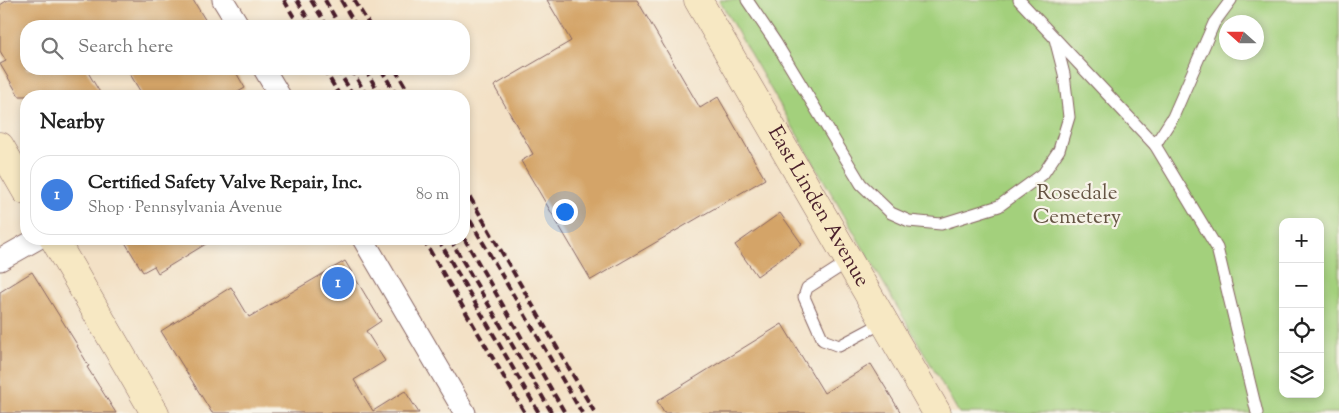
<!DOCTYPE html>
<html lang="en">
<head>
<meta charset="utf-8">
<style>
	:root { --surface:#fff; --page:#f6f6f6; --text:#222; --muted:#767676; --line:#e0e0e0; --accent:#b5179e }
	body { margin:0; font-family:"Sorts Mill Goudy",serif; background:var(--page); color:var(--text) }
	.controls { position:absolute; right:15px; bottom:15px; display:grid; overflow:hidden; border-radius:10px; box-shadow:0 2px 8px #0003 }
	.controls button { width:45px; height:45px; display:grid; place-items:center; padding:0; border:0; border-bottom:1px solid var(--line); background:var(--surface); color:var(--text); font:25px sans-serif }
	.compass { position:absolute; left:1219px; top:15px; width:45px; height:45px; border-radius:50%; background:var(--surface); box-shadow:0 2px 8px #0003; rotate:291deg }
	.you { position:absolute; left:564px; top:211px; width:18px; height:18px; margin:-12px; border:4px solid #fff; border-radius:50%; background:#1a73e8; box-shadow:0 0 0 8px #1a73e833 }
	.badge { display:grid; place-items:center; width:32px; height:32px; border-radius:50%; background:var(--accent); color:#fff; font-size:16px; font-weight:700 }
	.pin { position:absolute; translate:-50% -50%; border:2px solid #fff; box-shadow:0 1px 5px #0006 }
	.list { margin:0; padding:0; list-style:none }
	h2 { display:flex; justify-content:space-between; align-items:center; height:65px; margin:0; padding:0 20px; font-size:21px }
	h2 small { font-size:16px; font-weight:400; color:var(--muted) }
	.list li { display:grid; grid-template-columns:32px 1fr auto; gap:15px; align-items:center; box-sizing:border-box; height:80px; margin:0 10px 10px; padding:0 10px; border:1px solid var(--line); border-radius:20px }
	.list b { display:block; font-size:19px; white-space:nowrap }
	.list p { margin:0; font-size:16px; white-space:nowrap; color:var(--muted) }
	.list em { font-size:16px; font-style:normal; color:var(--muted) }
	.icon { flex:none; width:28px; height:28px; fill:none; stroke:currentColor; stroke-width:2; stroke-linecap:round; stroke-linejoin:round }
	.map { position:relative; flex:none; width:1339px; height:413px; overflow:hidden }
	.search { position:absolute; background:var(--surface); box-shadow:0 2px 8px #0003; left:20px; top:20px; width:450px; height:55px; display:flex; align-items:center; gap:12px; box-sizing:border-box; padding:0 18px; border-radius:20px; color:var(--muted); font-size:19px }
	.panel { position:absolute; background:var(--surface); box-shadow:0 2px 8px #0003; left:20px; top:90px; width:450px; height:155px; border-radius:20px }
	.map>svg:first-child { display:block }
</style>
</head>
<body>
<div class="map">
<svg width="1339" height="413" viewBox="0 0 1339 413">
	<rect width="100%" height="100%" fill="#f7f3e8"/>
	<filter id="ink" filterUnits="userSpaceOnUse"><feTurbulence type="fractalNoise" baseFrequency=".02" numOctaves="2"/><feDisplacementMap in="SourceGraphic" scale="10" xChannelSelector="R" yChannelSelector="G"/><feConvolveMatrix kernelMatrix="1 2 1 2 8 2 1 2 1" color-interpolation-filters="sRGB"/></filter>
	<filter id="wash" filterUnits="userSpaceOnUse"><feTurbulence type="fractalNoise" baseFrequency=".0096" numOctaves="4" result="noise"/><feDisplacementMap in="SourceGraphic" scale="20" xChannelSelector="R" yChannelSelector="G"/><feGaussianBlur stdDeviation="1.12" result="paint"/><feColorMatrix in="noise" values="0 0 0 0 0 0 0 0 0 0 0 0 0 0 0 0 0 1.4 0 .05"/><feComposite in="paint" operator="in"/></filter>
	<g filter="url(#wash)">
		<rect width="100%" height="100%" fill="#f3e1c6"/>
		<path fill="#a3d07c" stroke="#767854" fill-rule="evenodd" d="M719 0H1339V413H959ZM1226 22H1256V52H1226ZM1283 222H1320V394H1283Z"/>
		<g id="blocks">
			<g fill="#d4a467">
				<path d="M8 0H193L209 26H26V69H86L102 96H19L0 64 6 61 0 51V5Z"/>
				<path d="M547 0H637L700 108 718 97 765 179 591 280 521 161 533 154 494 86 571 41Z"/>
				<path d="M127 69H234L245 88 231 96H143Z"/>
				<path d="M780 213 802 244 757 276 735 245Z"/>
				<path d="M123 239H214L158 273 154 266 143 272Z"/>
				<path d="M345 261 381 321 366 331 385 361 354 380 373 411 405 391 419 413H212L161 331 231 287 249 317Z"/>
				<path d="M32 272 78 346H77L89 366 87 367 116 413H0V292Z"/>
				<path d="M782 324 824 393 871 364 901 413H664L657 401Z"/>
			</g>
		</g>
	</g>
	<g filter="url(#ink)">
		<use href="#blocks" fill-opacity="0" stroke="#856361" stroke-width="1"/>
		<g fill="none" stroke-linecap="round" stroke-linejoin="round">
			<defs>
				<g id="lane">
					<path d="M747 0 776 43 861 184 891 213 909 221 941 224 999 206 1043 174 1059 150 1069 117 1064 74 1055 39"/>
					<path d="M1019 0 1155 145 1217 248 1257 413"/>
					<path d="M1155 145 1173 117 1214 23 1231 0"/>
					<path d="M849 261 807 288 804 297 823 340 839 346 884 322"/>
				</g>
				<g id="street">
					<path d="M223 0 239 26"/>
					<path d="M264 69 280 96"/>
					<path d="M363 239 465 413"/>
					<path d="M0 260 37 239"/>
				</g>
				<g id="secondary">
					<path id="s1" d="M698 0 937 413"/>
					<path d="M0 146 26 191"/>
					<path d="M54 239 155 413"/>
				</g>
			</defs>
			<use href="#lane" stroke="#856361" stroke-width="13"/>
			<use href="#street" stroke="#856361" stroke-width="23"/>
			<use href="#secondary" stroke="#856361" stroke-width="29"/>
			<use href="#lane" stroke="#fff" stroke-width="11"/>
			<use href="#street" stroke="#fff" stroke-width="21"/>
			<use href="#secondary" stroke="#f7e8c3" stroke-width="28"/>
			<g stroke="#4a1f2b" stroke-width="4" stroke-dasharray="8 4" stroke-linecap="butt">
				<path d="M284 0 299 26"/>
				<path d="M297 0 312 26"/>
				<path d="M311 0 327 26"/>
				<path d="M325 0 340 26"/>
				<path d="M341 0 356 26"/>
				<path d="M354 0 370 26"/>
				<path d="M324 69 340 96"/>
				<path d="M337 69 354 96"/>
				<path d="M351 69 367 96"/>
				<path d="M365 69 381 96"/>
				<path d="M381 69 397 96"/>
				<path d="M395 69 411 96"/>
				<path d="M464 187 595 413"/>
				<path d="M464 210 582 413"/>
				<path d="M464 238 565 413"/>
				<path d="M423 239 525 413"/>
				<path d="M438 239 539 413"/>
				<path d="M450 239 552 413"/>
			</g>
		</g>
	</g>
	<g text-anchor="middle" dominant-baseline="central" stroke-width="4.5" stroke-linejoin="round" paint-order="stroke">
		<g font-size="21" fill="#655443" stroke="#f7f3e8">
			<text x="1077" y="194">Rosedale<tspan x="1077" dy="24">Cemetery</tspan></text>
		</g>
		<g font-size="21" fill="#4a1f2b" stroke="#f7f3e8">
			<text stroke="none"><textPath href="#s1" startOffset="239">East Linden Avenue</textPath></text>
		</g>
	</g>
</svg>
<div class="controls">
<button>+</button>
<button>−</button>
<button><svg class="icon" aria-label="locate" viewBox="0 0 24 24"><circle cx="12" cy="12" r="6"/><path d="M12 2v4M12 18v4M2 12h4M18 12h4"/></svg></button>
<button><svg class="icon" aria-label="layers" viewBox="0 0 24 24"><path d="M12 4l9 5-9 5-9-5zM3 14l9 5 9-5"/></svg></button>
</div>
<svg class="compass" viewBox="-18 -18 36 36"><path d="M0-13l5 13h-10z" fill="#e53935"/><path d="M0 13l5-13h-10z" fill="#767676"/></svg>
<div class="you"></div>
<div class="pin badge" style="left:338px;top:283px;background:#3f7fe0">1</div>
<div class="search"><svg class="icon" aria-label="search" viewBox="0 0 24 24"><circle cx="10" cy="10" r="6"/><path d="M15 15l6 6"/></svg>Search here</div>
<section class="panel">
<h2>Nearby<small></small></h2>
<ul class="list">
<li><span class="badge" style="background:#3f7fe0">1</span><div><b>Certified Safety Valve Repair, Inc.</b><p>Shop · Pennsylvania Avenue</p></div><em>80 m</em></li>
</ul>
</section>
</div>
</body>
</html>
